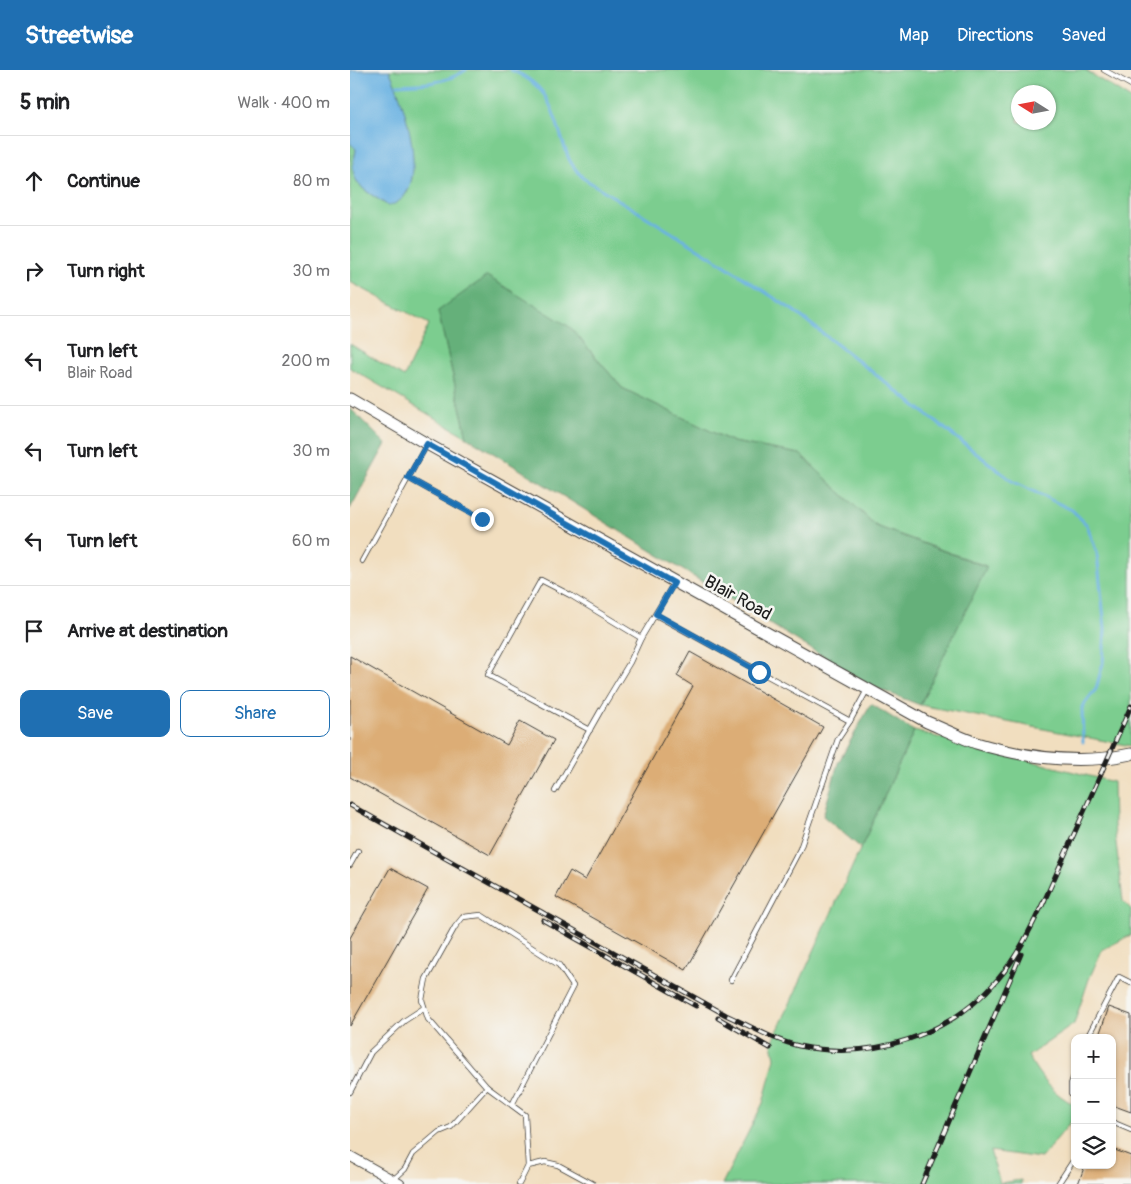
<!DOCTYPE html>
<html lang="en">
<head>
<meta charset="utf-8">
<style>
	:root { --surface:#fff; --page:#f2f2f2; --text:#202124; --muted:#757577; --line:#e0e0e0; --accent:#1f6fb2 }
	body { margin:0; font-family:Pangolin,sans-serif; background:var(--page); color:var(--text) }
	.controls { position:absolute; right:15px; bottom:15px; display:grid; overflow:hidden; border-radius:10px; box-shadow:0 1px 4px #0004 }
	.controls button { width:45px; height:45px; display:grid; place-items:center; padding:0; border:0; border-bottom:1px solid var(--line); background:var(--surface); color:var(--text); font:25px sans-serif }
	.compass { position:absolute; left:661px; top:15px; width:45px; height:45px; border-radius:50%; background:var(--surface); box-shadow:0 1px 4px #0004; rotate:281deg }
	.stop { position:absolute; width:15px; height:15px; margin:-11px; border:4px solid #1f6fb2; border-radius:50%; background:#fff }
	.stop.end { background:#1f6fb2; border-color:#fff; box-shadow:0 1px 5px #0008 }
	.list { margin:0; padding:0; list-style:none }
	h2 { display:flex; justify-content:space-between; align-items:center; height:65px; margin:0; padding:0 20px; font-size:21px }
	h2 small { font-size:16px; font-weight:400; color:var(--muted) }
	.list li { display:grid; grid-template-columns:32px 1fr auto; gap:15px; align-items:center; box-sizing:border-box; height:90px; padding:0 20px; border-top:1px solid var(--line) }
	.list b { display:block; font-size:19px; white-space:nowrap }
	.list p { margin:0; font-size:16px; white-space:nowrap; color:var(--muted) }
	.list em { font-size:16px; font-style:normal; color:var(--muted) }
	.actions { display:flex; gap:10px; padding:15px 20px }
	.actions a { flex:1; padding:11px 0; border:1px solid var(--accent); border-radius:10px; text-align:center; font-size:18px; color:var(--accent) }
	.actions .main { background:var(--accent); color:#fff }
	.icon { flex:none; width:28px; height:28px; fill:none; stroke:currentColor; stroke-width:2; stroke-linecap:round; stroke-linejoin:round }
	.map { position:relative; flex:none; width:781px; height:1114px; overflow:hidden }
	header { display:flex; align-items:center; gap:30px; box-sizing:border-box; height:70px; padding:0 25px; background:var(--accent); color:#fff }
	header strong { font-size:24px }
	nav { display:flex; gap:28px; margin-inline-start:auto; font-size:18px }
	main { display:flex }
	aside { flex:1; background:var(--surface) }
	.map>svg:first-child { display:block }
</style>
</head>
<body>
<header>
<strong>Streetwise</strong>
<nav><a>Map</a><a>Directions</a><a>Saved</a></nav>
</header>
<main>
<aside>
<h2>5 min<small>Walk · 400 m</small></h2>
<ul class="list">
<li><svg class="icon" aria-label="ahead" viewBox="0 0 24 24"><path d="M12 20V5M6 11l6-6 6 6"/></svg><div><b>Continue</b></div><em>80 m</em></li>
<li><svg class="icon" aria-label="right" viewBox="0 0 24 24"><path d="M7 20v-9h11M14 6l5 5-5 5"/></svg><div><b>Turn right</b></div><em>30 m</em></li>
<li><svg class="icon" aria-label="left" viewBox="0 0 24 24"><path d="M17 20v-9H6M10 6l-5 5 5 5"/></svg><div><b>Turn left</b><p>Blair Road</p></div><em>200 m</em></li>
<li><svg class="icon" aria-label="left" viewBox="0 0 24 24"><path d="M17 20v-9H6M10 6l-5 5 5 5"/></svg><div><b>Turn left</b></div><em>30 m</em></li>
<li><svg class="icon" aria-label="left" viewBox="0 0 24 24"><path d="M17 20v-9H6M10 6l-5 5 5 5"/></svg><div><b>Turn left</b></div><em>60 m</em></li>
<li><svg class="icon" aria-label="arrive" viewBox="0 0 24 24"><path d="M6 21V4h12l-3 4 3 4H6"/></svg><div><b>Arrive at destination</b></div></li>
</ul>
<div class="actions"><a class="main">Save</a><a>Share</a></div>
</aside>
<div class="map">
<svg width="781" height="1114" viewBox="0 0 781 1114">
	<rect width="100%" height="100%" fill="#f6f6f2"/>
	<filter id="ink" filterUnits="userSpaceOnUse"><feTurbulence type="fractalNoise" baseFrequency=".02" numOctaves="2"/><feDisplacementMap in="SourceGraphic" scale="10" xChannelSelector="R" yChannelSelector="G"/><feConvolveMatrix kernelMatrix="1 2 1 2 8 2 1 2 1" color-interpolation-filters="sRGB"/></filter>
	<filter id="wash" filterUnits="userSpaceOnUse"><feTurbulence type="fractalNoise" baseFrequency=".0096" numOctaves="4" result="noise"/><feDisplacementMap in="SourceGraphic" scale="20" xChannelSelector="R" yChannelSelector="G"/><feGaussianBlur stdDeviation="1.12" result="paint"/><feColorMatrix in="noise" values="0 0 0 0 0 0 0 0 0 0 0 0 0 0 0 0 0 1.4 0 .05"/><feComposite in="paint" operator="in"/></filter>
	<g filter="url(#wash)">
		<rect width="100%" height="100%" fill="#f1debf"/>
		<g fill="#7ccd8f" stroke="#4c7456" fill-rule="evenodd">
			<path d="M39 0H735L781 29V676L570 635 636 496 526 456 450 384 383 372 272 318 220 257 88 241 117 367 0 298V274L54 307 79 254 0 212V73L6 79C6 84 3 90 3 95 2 118 23 124 38 136 43 133 50 130 54 125 76 104 51 25 39 0ZM668 22H698V52H668Z"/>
			<path d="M564 661 763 712 764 756 773 831 781 839V865L752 880 739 909 724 954 678 986C690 1007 703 1024 725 1035V1047L691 1088 640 1081 650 1113 671 1110V1114H372L413 1033 425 988 422 973Z"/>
		</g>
		<g fill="#65b07a" stroke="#40664b">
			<path d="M137 206 220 257 272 318 383 372 450 384 526 456 637 497 570 635 521 616 117 367 88 241Z"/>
			<path d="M0 338 36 374 0 439Z"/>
			<path d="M521 634 564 661 511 778 473 746 488 693Z"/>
		</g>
		<path fill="#6bb2e2" stroke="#44677f" d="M0 0H39C53 28 86 125 38 136 23 124 2 118 3 95 3 90 6 84 6 79L0 73Z"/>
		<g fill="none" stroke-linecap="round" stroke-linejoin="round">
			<g stroke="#6bb2e2" stroke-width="3">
				<path d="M161 0C206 18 203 50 219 89 222 96 228 102 233 108L368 191 444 241 662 411 722 440 737 455 747 483 755 559 753 593 746 619 732 637 733 672"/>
				<path d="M47 15C71 14 95 14 116 0"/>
			</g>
		</g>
		<g id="blocks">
			<g fill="#dcad76">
				<path d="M340 582 473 657 336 900 206 827 220 801 235 810 343 616 327 606Z"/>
				<path d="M0 586 157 675 170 651 204 670 140 785 0 707Z"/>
				<path d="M40 798 78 819 0 956V868Z"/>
				<path d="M759 937 781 945V1042L762 1035V968H748Z"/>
				<path d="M762 1079 781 1086V1114H728L735 1095H762Z"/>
			</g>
		</g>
	</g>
	<g filter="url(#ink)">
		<use href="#blocks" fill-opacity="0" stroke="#3c3934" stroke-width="1"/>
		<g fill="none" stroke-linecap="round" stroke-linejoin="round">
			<defs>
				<g id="service">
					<path d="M754 0 781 15"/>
					<path d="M58 408 132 449"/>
					<path d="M12 491 76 376"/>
					<path d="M306 545 500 651 488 669 450 779 381 910"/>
					<path d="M500 651 517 620"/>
					<path d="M240 660 138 605 191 510 220 525 291 568"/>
					<path d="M205 721 251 640 280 592 291 568 324 513"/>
					<path d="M0 795 8 781"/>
					<path d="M737 968 769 907 781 913"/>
					<path d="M725 1003 721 1014V1024L725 1027"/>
					<path d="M137 1017 78 949 72 930 76 909 105 857 113 847 131 845 209 895 223 916 162 1035"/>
					<path d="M0 1022 21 982 54 951 74 938"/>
					<path d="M762 1052 781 1060"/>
					<path d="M43 1110 55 1099 63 1084 89 1062 101 1057 137 1017 175 1045 178 1096"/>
					<path d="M169 1114 178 1096 195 1092 208 1095 243 1114"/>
					<path d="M708 1114 725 1088"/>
				</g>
				<path id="minor" d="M0 1086 50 1114"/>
				<path id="tertiary" d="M0 329 77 374 577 652C593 659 610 667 626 673 676 688 730 695 781 684"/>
			</defs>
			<use href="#service" stroke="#3c3934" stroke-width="6"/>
			<use href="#minor" stroke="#3c3934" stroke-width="11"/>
			<use href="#tertiary" stroke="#3c3934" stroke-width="13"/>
			<use href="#service" stroke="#fff" stroke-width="4.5"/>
			<use href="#minor" stroke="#fff" stroke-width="9"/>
			<use href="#tertiary" stroke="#fff" stroke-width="11"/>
			<defs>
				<g id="rail">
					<path d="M0 735 376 945C400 956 423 970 449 976 522 991 600 966 648 909 668 886 681 858 694 831"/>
					<path d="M692 836 781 636"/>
					<path d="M193 850 346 936"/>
					<path d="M368 948 420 978"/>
					<path d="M572 1114 671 884"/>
				</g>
			</defs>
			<use href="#rail" stroke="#1c1c1c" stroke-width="5"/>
			<use href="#rail" stroke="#f6f6f2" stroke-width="3" stroke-dasharray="9" stroke-linecap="butt"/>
		</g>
	</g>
	<g fill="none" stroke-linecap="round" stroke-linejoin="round" filter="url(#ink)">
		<path stroke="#1f6fb2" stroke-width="6" d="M132 449 58 408 77 374 324 513 306 544 409 602"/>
	</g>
	<g text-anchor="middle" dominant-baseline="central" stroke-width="5" stroke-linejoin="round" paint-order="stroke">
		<g font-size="18" fill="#1c1c1c" stroke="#f6f6f2">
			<text transform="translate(388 528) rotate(29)">Blair Road</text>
		</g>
	</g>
</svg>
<div class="controls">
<button>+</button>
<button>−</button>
<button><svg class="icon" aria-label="layers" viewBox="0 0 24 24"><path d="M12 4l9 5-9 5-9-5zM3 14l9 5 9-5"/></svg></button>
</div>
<svg class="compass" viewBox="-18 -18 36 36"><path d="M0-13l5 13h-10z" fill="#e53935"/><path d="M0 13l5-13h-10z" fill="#757577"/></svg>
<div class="stop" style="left:409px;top:602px"></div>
<div class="stop end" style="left:132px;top:449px"></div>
</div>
</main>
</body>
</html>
